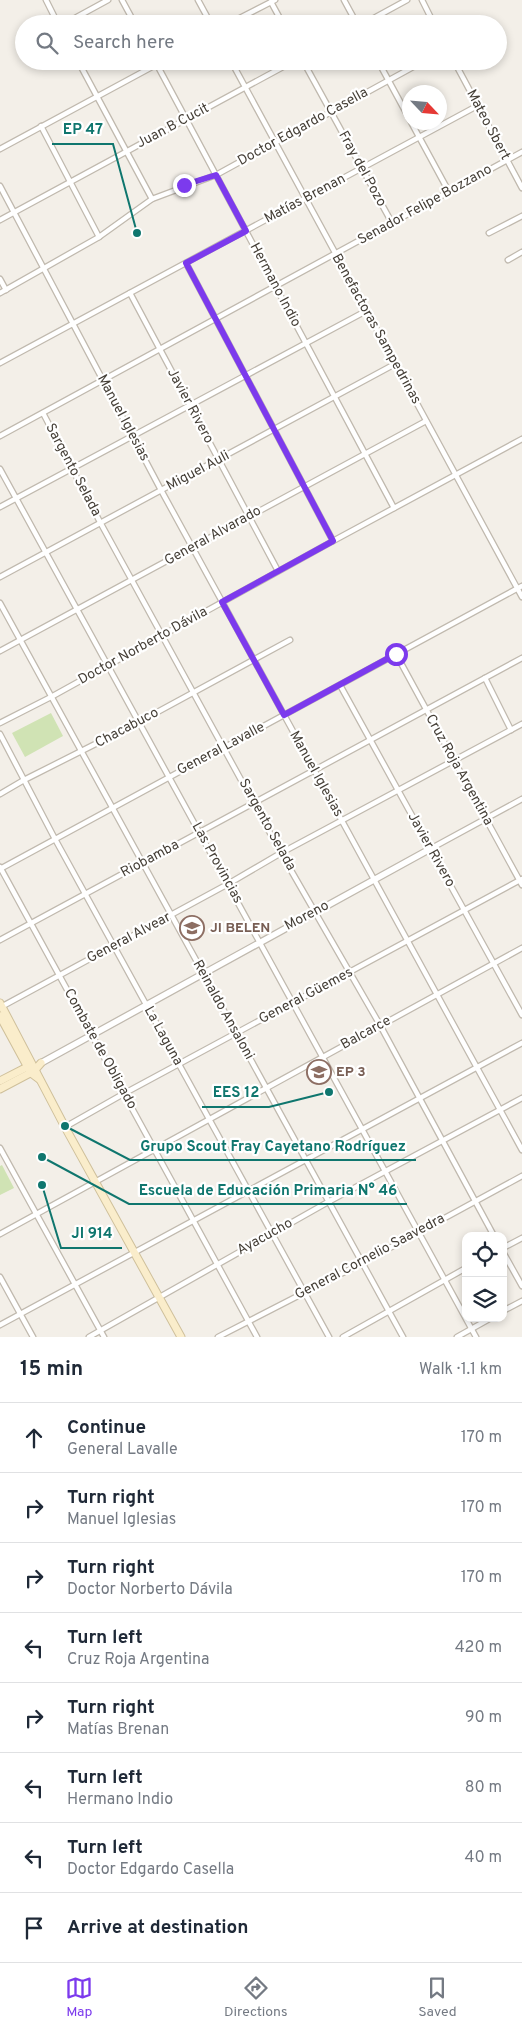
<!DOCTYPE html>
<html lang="en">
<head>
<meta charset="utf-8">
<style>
	:root { --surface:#fff; --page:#f6f6f7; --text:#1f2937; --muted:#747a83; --line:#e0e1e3; --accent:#7c3aed }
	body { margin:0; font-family:Overpass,sans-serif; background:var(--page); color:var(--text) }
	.controls { position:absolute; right:15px; bottom:15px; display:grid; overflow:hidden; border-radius:10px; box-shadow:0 2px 8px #0003 }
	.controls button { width:45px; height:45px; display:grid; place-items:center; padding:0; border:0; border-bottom:1px solid var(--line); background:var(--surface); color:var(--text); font:25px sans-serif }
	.compass { position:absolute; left:402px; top:85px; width:45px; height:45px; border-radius:50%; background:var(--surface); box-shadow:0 2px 8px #0003; rotate:116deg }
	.stop { position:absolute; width:15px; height:15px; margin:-11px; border:4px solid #7c3aed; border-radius:50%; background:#fff }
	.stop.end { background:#7c3aed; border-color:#fff; box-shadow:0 1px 5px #0008 }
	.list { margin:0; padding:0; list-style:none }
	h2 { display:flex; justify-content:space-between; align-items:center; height:65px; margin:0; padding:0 20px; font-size:21px }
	h2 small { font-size:16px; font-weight:400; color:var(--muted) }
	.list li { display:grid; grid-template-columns:32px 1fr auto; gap:15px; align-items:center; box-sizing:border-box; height:70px; padding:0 20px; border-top:1px solid var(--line) }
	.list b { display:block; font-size:19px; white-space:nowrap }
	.list p { margin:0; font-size:16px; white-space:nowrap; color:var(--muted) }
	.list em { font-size:16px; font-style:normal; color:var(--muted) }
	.icon { flex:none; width:28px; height:28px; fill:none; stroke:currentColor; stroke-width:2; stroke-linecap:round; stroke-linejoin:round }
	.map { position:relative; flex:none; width:522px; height:1337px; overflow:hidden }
	.search { position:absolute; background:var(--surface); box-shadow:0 2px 8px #0003; left:15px; right:15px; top:15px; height:55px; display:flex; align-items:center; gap:12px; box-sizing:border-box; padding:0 18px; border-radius:28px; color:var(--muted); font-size:19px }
	.sheet { height:625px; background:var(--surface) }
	nav { display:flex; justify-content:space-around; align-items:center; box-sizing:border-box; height:70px; border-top:1px solid var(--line); background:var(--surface); font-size:14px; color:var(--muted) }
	nav a { display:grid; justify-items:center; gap:2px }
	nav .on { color:var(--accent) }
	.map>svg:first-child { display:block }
</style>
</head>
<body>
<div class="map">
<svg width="522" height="1337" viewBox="0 0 522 1337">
	<rect width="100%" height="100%" fill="#f3efe8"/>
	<g fill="#d0e3b4">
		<path d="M51 713 63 736 25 757 12 733Z"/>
		<path d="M2 1165 14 1188 0 1195V1166Z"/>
	</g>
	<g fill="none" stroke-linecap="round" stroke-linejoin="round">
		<defs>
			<g id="minor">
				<path d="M46 0 58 24"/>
				<path d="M122 0 135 24"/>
				<path d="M198 0 211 24"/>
				<path d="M344 0 357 24"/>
				<path d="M422 0 434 24"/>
				<path d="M271 2 283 24"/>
				<path d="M64 24 108 0"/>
				<path d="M228 24 275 0"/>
				<path d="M363 24 407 0"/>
				<path d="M78 61 152 199"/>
				<path d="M155 61 394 508"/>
				<path d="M231 61 522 597"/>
				<path d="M303 61 392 223"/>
				<path d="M378 61 410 120"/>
				<path d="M454 61 522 188"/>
				<path d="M411 122 449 192"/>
				<path d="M41 126 99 237"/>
				<path d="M0 149 163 61"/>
				<path d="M0 186 161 490 522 1150"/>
				<path d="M0 220 294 61"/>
				<path d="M489 233 522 216"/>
				<path d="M508 260 522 252"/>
				<path d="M186 263 333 541"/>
				<path d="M0 279 6 290"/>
				<path d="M0 293 99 237 152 199 216 175 424 61"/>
				<path d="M130 293 278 571"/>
				<path d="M0 363 477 106"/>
				<path d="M43 413 100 522 281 853 380 1025 494 1236"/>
				<path d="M0 436 522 152"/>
				<path d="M0 469 476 1337"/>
				<path d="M0 507 366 311"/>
				<path d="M0 577 395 364"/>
				<path d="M0 603 403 1337"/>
				<path d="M0 651 426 421"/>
				<path d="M396 654 522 885"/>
				<path d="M485 678 511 730"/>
				<path d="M340 685 522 1015"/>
				<path d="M0 723 51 697 333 541 522 439"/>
				<path d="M0 734 55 839 329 1337"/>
				<path d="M0 794 24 780 139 722 290 640"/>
				<path d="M430 849 522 799"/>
				<path d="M0 867 257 1337"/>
				<path d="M0 869 522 586"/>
				<path d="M0 940 522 658"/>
				<path d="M1 1007 228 884 281 853 522 724"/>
				<path d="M65 1127 125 1093 522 879"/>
				<path d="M0 1148 104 1337"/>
				<path d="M0 1234 522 948"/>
				<path d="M503 1248 522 1238"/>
				<path d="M503 1252 522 1286"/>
				<path d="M0 1277 33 1337"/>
				<path d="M503 1311 522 1301"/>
				<path d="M0 1325 522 1043"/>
				<path d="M89 1337 328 1202 522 1098"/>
				<path d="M218 1337 362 1263 522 1176"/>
				<path d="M343 1337 466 1268"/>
				<path d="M457 1337 491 1318"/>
			</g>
			<path id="tertiary" d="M41 1063 430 849"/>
			<g id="secondary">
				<path d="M0 1003 65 1127 181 1337"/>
				<path d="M0 1016 31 1073 39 1079"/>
				<path d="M0 1081 31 1065"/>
				<path d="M0 1089 34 1071 41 1063"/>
			</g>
		</defs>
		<use href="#minor" stroke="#c0b9ae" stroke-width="7"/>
		<use href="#tertiary" stroke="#c0b9ae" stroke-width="8"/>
		<use href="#secondary" stroke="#cfc09b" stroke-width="9"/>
		<use href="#minor" stroke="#fff" stroke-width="4.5"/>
		<use href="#tertiary" stroke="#fff" stroke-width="5.5"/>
		<use href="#secondary" stroke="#faedcb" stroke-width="7"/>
	</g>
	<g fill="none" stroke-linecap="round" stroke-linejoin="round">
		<path stroke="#7c3aed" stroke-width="6" d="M184 185 216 175 246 231 186 263 333 541 222 602 284 715 396 654"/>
	</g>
	<defs>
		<symbol id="school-ring" viewBox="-11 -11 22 22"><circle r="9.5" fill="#fff" stroke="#8d6e63" stroke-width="1.5"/><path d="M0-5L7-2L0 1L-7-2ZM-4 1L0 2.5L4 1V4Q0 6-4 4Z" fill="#8d6e63"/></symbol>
	</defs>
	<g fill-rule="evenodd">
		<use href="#school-ring" x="178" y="914" width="28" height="28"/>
		<use href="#school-ring" x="305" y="1058" width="28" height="28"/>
	</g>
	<g text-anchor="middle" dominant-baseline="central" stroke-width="4.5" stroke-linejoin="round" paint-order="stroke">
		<g font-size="14" fill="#453f37" stroke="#fff">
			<text transform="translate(488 125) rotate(62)">Mateo Sbert</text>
			<text transform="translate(173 126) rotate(-28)">Juan B Cucit</text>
			<text transform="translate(303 127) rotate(-29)">Doctor Edgardo Casella</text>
			<text transform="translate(362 169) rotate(61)">Fray del Pozo</text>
			<text transform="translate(305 199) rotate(-28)">Matías Brenan</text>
			<text transform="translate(425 205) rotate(-29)">Senador Felipe Bozzano</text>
			<text transform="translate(275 285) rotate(62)">Hermano Indio</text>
			<text transform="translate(376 329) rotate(61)">Benefactoras Sampedrinas</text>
			<text transform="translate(190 406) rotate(62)">Javier Rivero</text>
			<text transform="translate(123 418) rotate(62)">Manuel Iglesias</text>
			<text transform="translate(73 470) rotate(62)">Sargento Selada</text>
			<text transform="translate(198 471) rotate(-28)">Miguel Auli</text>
			<text transform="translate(213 536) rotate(-29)">General Alvarado</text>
			<text transform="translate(143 646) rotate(-29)">Doctor Norberto Dávila</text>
			<text transform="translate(127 728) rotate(-28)">Chacabuco</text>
			<text transform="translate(221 749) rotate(-28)">General Lavalle</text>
			<text transform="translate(459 770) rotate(61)">Cruz Roja Argentina</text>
			<text transform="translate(316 774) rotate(61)">Manuel Iglesias</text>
			<text transform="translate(267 825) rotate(61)">Sargento Selada</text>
			<text transform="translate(431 850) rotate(61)">Javier Rivero</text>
			<text transform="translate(150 859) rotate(-28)">Riobamba</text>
			<text transform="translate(217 863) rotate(61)">Las Provincias</text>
			<text transform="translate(307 916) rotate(-28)">Moreno</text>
			<text transform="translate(129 938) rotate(-28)">General Alvear</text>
			<text transform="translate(306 996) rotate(-28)">General Güemes</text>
			<text transform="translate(223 1010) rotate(61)">Reinaldo Ansaloni</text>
			<text transform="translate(366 1033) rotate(-29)">Balcarce</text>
			<text transform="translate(163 1036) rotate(61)">La Laguna</text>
			<text transform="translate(100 1049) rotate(61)">Combate de Obligado</text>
			<text transform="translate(265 1237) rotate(-29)">Ayacucho</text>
			<text transform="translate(370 1257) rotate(-28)">General Cornelio Saavedra</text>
		</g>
		<g font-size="14" font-weight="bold" fill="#785e54" stroke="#fff" text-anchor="start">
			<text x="210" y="928">JI BELEN</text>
			<text x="336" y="1072">EP 3</text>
		</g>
	</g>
	<path fill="none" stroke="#0f766e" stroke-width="2" d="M137 233L113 144H52M329 1092L269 1107H202M65 1126L130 1160H416M42 1157L129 1204H407M42 1185L61 1248H122"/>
	<g fill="#0f766e" stroke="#fff" stroke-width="2">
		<circle cx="137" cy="233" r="5"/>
		<circle cx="329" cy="1092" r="5"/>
		<circle cx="65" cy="1126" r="5"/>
		<circle cx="42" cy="1157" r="5"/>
		<circle cx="42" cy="1185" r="5"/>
	</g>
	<g font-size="15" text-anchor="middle" font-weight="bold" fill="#0f766e" stroke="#fff" stroke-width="4.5" stroke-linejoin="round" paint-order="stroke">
		<text x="83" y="134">EP 47</text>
		<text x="236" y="1097">EES 12</text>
		<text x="273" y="1151">Grupo Scout Fray Cayetano Rodríguez</text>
		<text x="268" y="1195">Escuela de Educación Primaria N° 46</text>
		<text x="92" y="1238">JI 914</text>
	</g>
</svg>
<div class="controls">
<button><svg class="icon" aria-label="locate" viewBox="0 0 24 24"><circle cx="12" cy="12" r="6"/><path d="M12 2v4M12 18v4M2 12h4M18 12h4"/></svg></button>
<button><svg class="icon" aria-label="layers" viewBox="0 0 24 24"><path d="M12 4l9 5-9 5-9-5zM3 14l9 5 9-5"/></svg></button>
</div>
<svg class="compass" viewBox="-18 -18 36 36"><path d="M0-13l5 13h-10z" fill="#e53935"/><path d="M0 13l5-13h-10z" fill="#747a83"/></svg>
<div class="stop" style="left:396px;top:654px"></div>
<div class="stop end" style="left:184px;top:185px"></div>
<div class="search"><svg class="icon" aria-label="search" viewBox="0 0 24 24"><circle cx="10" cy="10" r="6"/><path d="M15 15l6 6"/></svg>Search here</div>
</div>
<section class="sheet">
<h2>15 min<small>Walk · 1.1 km</small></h2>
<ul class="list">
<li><svg class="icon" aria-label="ahead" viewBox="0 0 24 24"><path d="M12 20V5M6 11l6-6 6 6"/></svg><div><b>Continue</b><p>General Lavalle</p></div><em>170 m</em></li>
<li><svg class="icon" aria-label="right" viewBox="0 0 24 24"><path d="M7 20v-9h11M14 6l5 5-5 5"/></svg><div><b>Turn right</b><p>Manuel Iglesias</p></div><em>170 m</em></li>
<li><svg class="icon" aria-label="right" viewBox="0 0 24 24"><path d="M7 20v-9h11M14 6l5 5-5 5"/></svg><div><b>Turn right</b><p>Doctor Norberto Dávila</p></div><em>170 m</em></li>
<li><svg class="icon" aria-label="left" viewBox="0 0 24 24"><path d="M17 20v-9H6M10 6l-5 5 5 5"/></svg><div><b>Turn left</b><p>Cruz Roja Argentina</p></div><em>420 m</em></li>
<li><svg class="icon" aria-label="right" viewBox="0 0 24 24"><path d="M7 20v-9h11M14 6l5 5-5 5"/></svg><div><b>Turn right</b><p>Matías Brenan</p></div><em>90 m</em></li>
<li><svg class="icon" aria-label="left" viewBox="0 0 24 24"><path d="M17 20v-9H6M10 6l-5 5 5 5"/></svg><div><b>Turn left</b><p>Hermano Indio</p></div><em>80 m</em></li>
<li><svg class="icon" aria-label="left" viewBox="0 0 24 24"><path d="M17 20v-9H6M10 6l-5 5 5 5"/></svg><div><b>Turn left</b><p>Doctor Edgardo Casella</p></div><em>40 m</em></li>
<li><svg class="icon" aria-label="arrive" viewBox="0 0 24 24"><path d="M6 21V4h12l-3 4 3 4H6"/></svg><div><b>Arrive at destination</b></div></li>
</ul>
</section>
<nav>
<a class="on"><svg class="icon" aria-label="map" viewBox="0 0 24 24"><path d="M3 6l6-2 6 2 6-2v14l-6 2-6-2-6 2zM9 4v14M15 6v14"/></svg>Map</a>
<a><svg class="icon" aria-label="directions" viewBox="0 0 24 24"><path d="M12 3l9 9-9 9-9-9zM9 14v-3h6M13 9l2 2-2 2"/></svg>Directions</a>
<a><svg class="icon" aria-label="saved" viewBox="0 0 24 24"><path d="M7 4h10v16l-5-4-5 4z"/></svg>Saved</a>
</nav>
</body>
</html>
